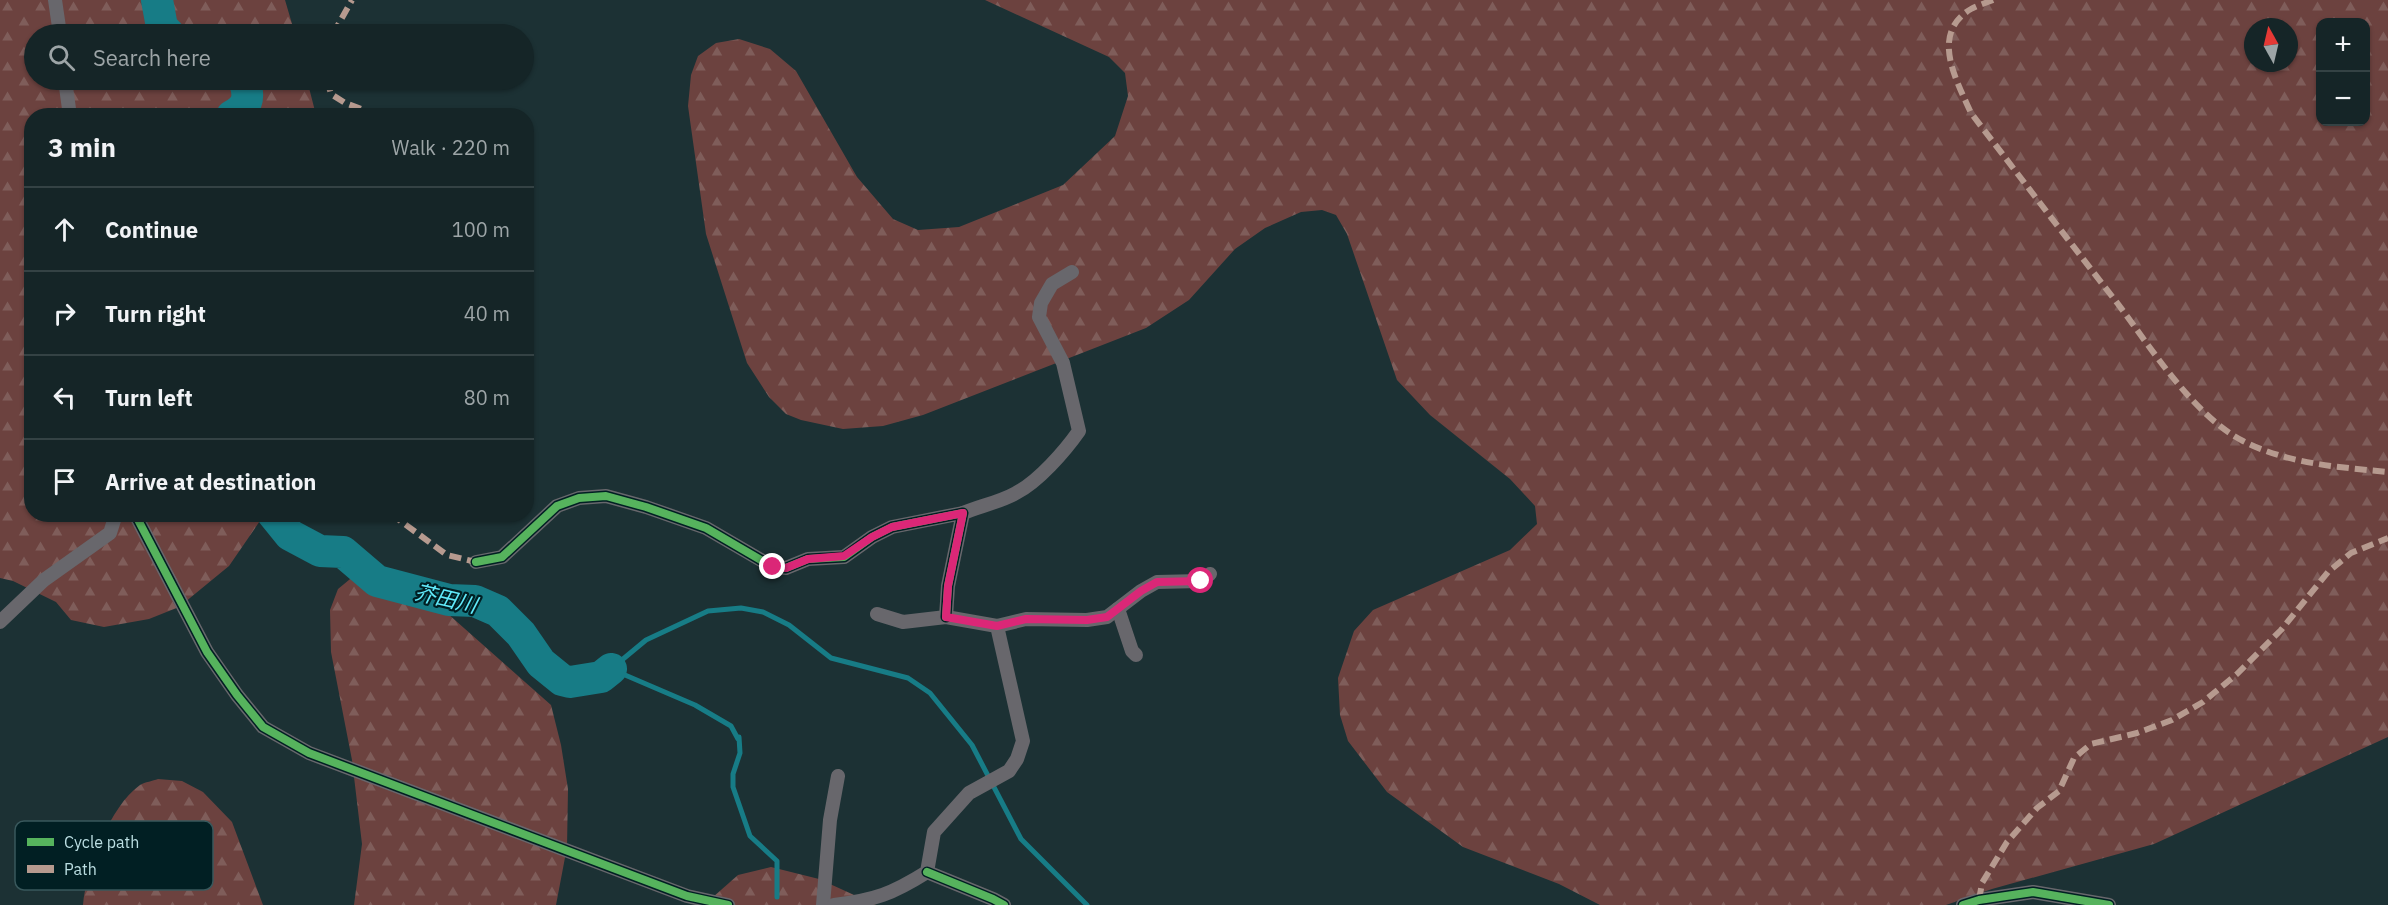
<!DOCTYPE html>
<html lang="en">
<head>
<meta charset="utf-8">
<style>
	:root { --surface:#152527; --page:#223133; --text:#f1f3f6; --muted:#9da5a7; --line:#344244 }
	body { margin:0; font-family:"IBM Plex Sans","Noto Sans JP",sans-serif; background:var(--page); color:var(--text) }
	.controls { position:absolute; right:18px; top:18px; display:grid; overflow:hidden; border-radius:12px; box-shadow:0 2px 4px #0004 }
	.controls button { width:54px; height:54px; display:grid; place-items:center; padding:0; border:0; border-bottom:2px solid var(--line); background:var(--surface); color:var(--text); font:30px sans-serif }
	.compass { position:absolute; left:2244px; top:18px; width:54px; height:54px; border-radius:50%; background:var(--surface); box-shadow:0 2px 4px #0004; rotate:352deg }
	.stop { position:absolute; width:18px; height:18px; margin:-14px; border:4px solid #db2777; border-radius:50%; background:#fff }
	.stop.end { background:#db2777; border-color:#fff; box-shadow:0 2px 6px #0008 }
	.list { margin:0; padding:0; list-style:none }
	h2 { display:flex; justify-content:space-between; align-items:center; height:78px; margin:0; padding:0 24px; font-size:26px }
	h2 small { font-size:20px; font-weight:400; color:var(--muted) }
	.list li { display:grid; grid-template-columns:39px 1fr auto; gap:18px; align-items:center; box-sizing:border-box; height:84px; padding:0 24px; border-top:2px solid var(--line) }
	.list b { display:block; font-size:22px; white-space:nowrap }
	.list em { font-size:20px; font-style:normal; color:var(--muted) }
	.icon { flex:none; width:33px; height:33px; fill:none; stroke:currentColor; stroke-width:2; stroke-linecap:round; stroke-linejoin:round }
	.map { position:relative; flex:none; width:2388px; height:905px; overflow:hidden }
	.search { position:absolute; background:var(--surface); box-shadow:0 2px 4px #0004; left:24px; top:24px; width:510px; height:66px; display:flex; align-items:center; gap:15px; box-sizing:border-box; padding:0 21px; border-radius:33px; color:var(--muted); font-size:22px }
	.panel { position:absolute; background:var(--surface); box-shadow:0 2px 4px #0004; left:24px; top:108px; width:510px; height:414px; border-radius:24px }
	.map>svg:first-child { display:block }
</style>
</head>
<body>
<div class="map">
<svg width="2388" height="905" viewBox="0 0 2388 905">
	<defs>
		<pattern id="forest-firs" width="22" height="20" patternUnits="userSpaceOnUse" patternTransform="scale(1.5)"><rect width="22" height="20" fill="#6c423f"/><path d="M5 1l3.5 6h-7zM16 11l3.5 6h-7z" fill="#7f5d5a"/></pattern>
	</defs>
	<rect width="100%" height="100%" fill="#1c3134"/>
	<g fill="url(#forest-firs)" fill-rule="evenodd">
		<path d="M0 0H285L295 34H34V80H307L316 115 32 116V514L264 515 229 566 179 607 149 619 104 627 71 620 56 602 13 581 0 578Z"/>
		<path d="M985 0H2388V737L2154 844 1992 889 1946 905H1600L1559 884 1463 847 1387 792 1348 741 1340 715 1338 678 1354 631 1373 610 1510 550 1537 524 1535 506 1510 479 1430 415 1397 380 1347 234 1336 215 1322 210 1301 212 1265 228 1235 249 1189 300 1146 328 923 415 883 426 843 429 801 420 786 414 769 397 747 363 706 234 688 106 691 75 698 56 716 43 739 39 770 49 796 71 857 177 893 219 918 230 959 227 1063 185 1115 136 1128 96 1125 73 1109 57ZM2320 22H2366V122H2320ZM2253 27H2289V63H2253Z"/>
		<path d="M355 575 395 577 412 582 551 705 561 745 568 789 567 847 556 905H354L362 844 352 760 331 652 330 610 338 589Z"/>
		<path d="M158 779 182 781 203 792 232 822 263 905H83C86 870 110 806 140 785 145 782 153 781 158 779Z"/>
		<path d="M771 867 819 879 876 905H704L738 875Z"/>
	</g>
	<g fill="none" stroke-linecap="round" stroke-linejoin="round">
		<path stroke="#177c86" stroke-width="5" d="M777 897V861L750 836 733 787V774L740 753 739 737 738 739 731 726 695 705 611 669 646 640 708 611 741 608 763 612 789 625 831 658 908 678 930 693 972 745 1021 839 1087 905"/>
		<g stroke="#177c86" stroke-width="32">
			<path d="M157 0 162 27 169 34"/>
			<path d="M232 116C249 107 250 96 244 80"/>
			<path d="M273 514 290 535 320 551 343 552 377 581 449 600 475 601 498 611 521 634 541 663 562 680 570 682 601 677 611 669"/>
		</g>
		<g stroke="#68676c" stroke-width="14">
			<path d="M55 0 60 34"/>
			<path d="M65 80 70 116"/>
			<path d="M963 513C980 506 1000 502 1016 493 1038 482 1065 451 1079 431L1063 363 1039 317 1041 303 1052 284 1072 272"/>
			<path d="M135 514 207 652 237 695 263 727 309 753 687 896 728 905"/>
			<path d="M476 562 502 557 557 506 579 498 606 496 646 507 706 528 773 567 786 568 808 559 844 557 872 537 892 527 963 513 948 586 946 617"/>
			<path d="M1118 609 1132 651 1136 655"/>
			<path d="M0 622 44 580 110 533 116 514"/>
			<path d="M997 626 1026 619 1087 620 1107 617 1141 591 1157 582 1201 581 1210 574"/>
			<path d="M927 872 993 899 1004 905"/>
			<path d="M823 905 830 820 838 776"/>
			<path d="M834 905C875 900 892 894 927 872L934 832 969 793 1009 771 1017 759 1023 741 997 626 946 617 903 622 877 614"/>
			<path d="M1963 905 1979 900 2033 892 2109 905"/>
		</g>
		<g stroke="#b69a8f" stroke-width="6" stroke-dasharray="12 6" stroke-linecap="butt">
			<path d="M1993 0C1986 3 1978 5 1971 9 1929 34 1957 81 1971 113 2020 177 2069 241 2118 304 2151 348 2194 416 2243 441 2288 464 2338 467 2388 472"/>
			<path d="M333 34 352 0"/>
			<path d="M327 80 331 94 345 103 372 113 375 116"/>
			<path d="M391 514 447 555 476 562"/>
			<path d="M1979 900 1982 883 2007 842 2037 808 2059 791 2074 758 2091 744 2137 733 2172 720 2203 702 2237 674 2281 630 2328 572 2351 553 2388 538"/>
		</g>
		<defs>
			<g id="cycleway">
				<path d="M135 514 207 652 237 695 263 727 309 753 687 896 728 905"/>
				<path d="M476 562 502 557 557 506 579 498 606 496 646 507 706 528 773 567 786 568 808 559 844 557 872 537 892 527 963 513 948 586 946 617"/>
				<path d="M927 872 993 899 1004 905"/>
				<path d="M1963 905 1979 900 2033 892 2109 905"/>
			</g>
		</defs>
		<use href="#cycleway" stroke="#011f23" stroke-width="11"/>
		<use href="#cycleway" stroke="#56b35d" stroke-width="8"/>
	</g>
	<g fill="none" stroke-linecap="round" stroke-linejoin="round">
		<path stroke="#db2777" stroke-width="8" d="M773 567 786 568 808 559 844 556 872 537 892 527 963 513 948 586 946 617 997 626 1026 619 1087 620 1107 617 1141 591 1157 582 1201 581"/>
	</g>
	<g text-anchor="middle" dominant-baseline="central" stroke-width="4.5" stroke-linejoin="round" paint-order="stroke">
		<g font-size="21" font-style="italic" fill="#61ebfb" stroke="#011f23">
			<text transform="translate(446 598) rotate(13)">芥田川</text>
		</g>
	</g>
	<rect x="15" y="821" width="198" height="69" rx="9" fill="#011f23" stroke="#39585c" stroke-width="1.5"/>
	<rect x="27" y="838" width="27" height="8" fill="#56b35d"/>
	<rect x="27" y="865" width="27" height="8" fill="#b69a8f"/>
	<g font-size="16" fill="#bbdee2">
		<text x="64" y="848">Cycle path</text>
		<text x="64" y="875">Path</text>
	</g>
</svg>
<div class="controls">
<button>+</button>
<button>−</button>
</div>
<svg class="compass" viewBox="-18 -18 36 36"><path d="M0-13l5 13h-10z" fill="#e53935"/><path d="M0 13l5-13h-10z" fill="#9da5a7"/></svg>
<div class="stop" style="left:1201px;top:581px"></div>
<div class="stop end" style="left:773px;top:567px"></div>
<div class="search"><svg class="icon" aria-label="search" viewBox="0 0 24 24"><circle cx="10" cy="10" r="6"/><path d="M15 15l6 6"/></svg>Search here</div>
<section class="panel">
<h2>3 min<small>Walk · 220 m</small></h2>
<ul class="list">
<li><svg class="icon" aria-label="ahead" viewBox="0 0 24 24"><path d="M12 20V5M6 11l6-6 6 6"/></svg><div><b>Continue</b></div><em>100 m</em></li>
<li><svg class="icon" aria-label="right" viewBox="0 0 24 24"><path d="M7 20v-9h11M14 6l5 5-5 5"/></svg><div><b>Turn right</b></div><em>40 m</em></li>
<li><svg class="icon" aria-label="left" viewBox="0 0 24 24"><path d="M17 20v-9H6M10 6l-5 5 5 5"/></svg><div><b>Turn left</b></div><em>80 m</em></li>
<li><svg class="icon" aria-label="arrive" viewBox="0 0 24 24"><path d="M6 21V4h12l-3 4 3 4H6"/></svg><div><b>Arrive at destination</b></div></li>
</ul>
</section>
</div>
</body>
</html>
